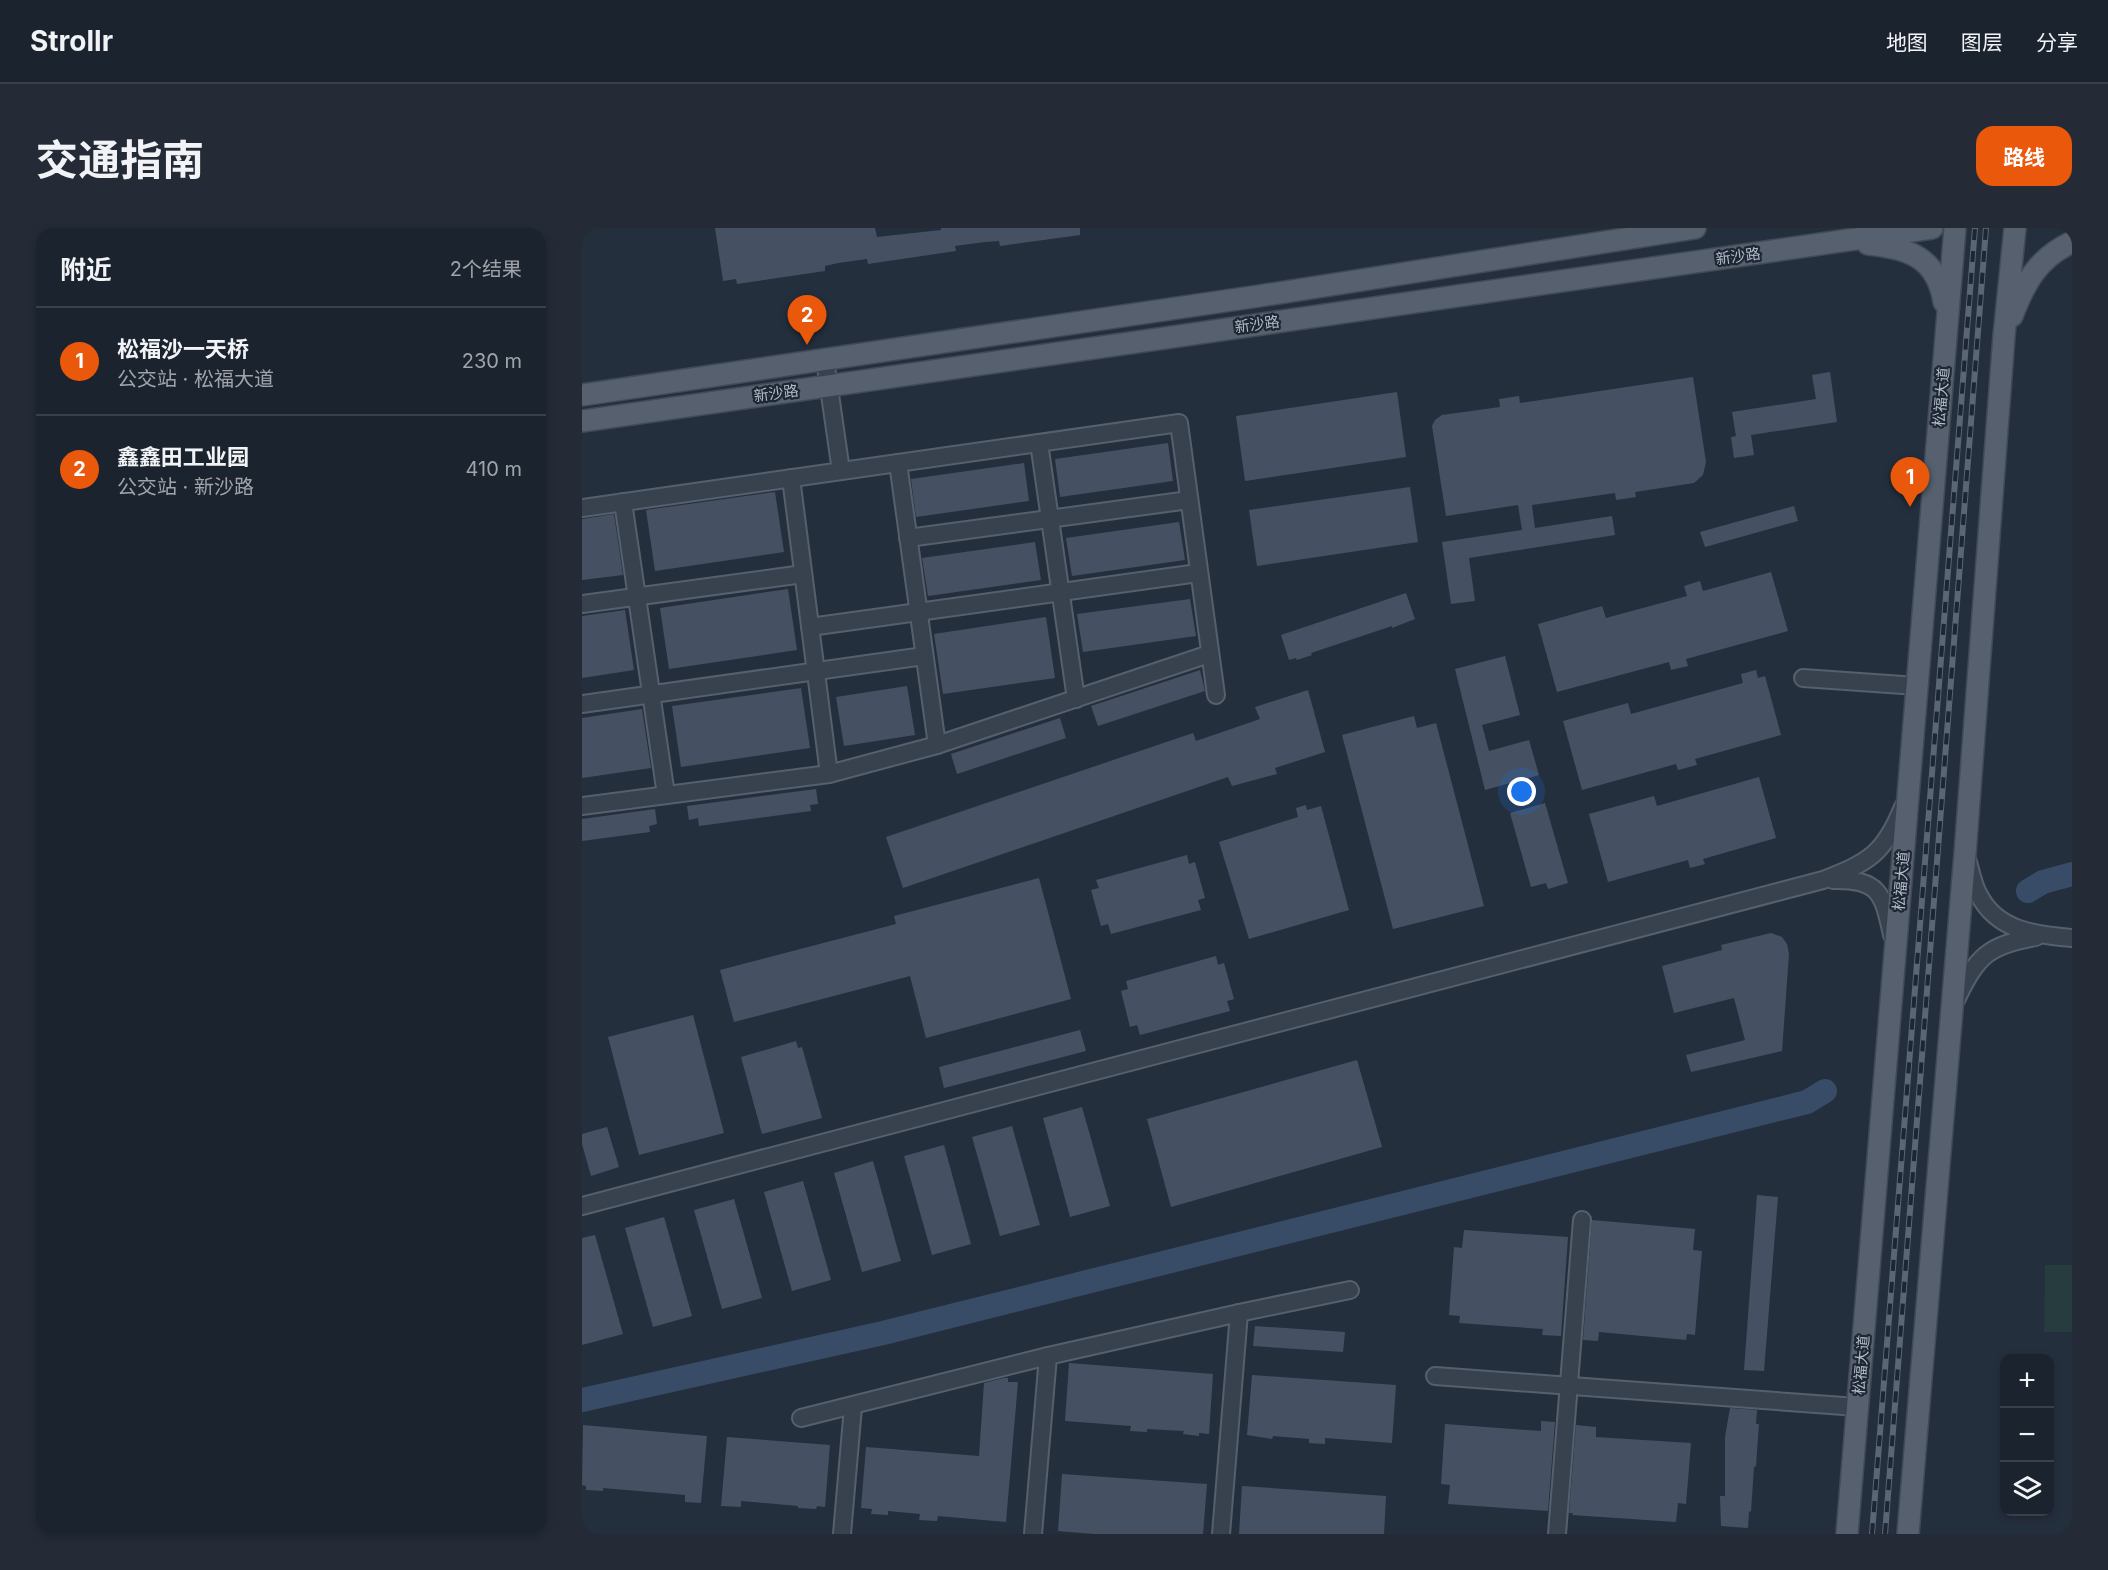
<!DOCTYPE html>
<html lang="zh">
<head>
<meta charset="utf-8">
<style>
	:root { --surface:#1b232e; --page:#242b36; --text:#f1f3f6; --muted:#a0a4aa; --line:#39404a; --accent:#ea580c }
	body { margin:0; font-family:Inter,"Noto Sans SC",sans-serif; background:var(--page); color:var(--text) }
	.controls { position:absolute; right:18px; bottom:18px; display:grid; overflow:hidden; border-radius:12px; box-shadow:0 3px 9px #0003 }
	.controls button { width:54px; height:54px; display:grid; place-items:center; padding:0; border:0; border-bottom:2px solid var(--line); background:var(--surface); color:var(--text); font:30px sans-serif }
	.you { position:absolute; left:940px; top:564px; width:21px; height:21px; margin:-15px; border:4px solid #fff; border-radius:50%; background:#1a73e8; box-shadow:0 0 0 9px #1a73e833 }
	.badge { display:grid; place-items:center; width:39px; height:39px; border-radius:50%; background:var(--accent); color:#fff; font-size:20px; font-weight:700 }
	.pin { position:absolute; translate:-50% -50px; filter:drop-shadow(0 2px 3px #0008) }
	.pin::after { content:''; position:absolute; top:32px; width:21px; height:18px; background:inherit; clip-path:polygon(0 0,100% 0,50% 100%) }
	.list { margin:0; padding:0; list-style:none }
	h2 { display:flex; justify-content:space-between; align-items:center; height:78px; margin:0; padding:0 24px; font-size:26px }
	h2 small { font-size:20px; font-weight:400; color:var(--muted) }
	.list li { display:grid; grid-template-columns:39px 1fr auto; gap:18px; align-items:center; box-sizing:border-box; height:108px; padding:0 24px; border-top:2px solid var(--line) }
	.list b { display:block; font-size:22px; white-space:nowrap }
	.list p { margin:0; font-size:20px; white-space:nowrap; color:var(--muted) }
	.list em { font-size:20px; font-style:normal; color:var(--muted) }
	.icon { flex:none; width:33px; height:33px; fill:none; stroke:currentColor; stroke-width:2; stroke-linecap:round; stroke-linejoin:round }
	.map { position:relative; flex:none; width:1490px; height:1306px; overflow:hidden; border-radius:18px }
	header { display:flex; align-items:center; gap:36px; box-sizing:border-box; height:84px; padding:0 30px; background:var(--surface); border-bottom:2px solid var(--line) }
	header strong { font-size:28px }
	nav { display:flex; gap:33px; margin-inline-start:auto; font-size:21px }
	.intro { display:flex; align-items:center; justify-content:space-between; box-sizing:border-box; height:144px; padding:0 36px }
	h1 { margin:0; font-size:42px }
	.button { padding:15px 27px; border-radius:18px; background:var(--accent); color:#fff; font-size:21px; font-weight:700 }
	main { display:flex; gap:36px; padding:0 36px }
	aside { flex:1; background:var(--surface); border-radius:18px; box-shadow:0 3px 9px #0003 }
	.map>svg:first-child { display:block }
</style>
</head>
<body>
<header>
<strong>Strollr</strong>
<nav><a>地图</a><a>图层</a><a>分享</a></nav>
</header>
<div class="intro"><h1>交通指南</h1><a class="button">路线</a></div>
<main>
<aside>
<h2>附近<small>2个结果</small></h2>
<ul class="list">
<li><span class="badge">1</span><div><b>松福沙一天桥</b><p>公交站 · 松福大道</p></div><em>230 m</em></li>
<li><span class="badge">2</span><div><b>鑫鑫田工业园</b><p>公交站 · 新沙路</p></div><em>410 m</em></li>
</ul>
</aside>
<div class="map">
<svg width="1490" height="1306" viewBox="0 0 1490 1306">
	<rect width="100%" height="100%" fill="#242f3e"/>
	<path fill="#263c3f" d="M1463 1037H1490V1104H1462Z"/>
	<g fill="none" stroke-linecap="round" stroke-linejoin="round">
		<g stroke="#394c67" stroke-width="24">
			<path d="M1446 663 1461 654 1490 646"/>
			<path d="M0 1172 301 1105 1225 874 1243 863"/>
		</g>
	</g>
	<g fill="#455162">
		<path d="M133 0H293L295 9 359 2V0H498V7L418 18 417 13 403 14 373 18 374 23 286 36 285 31 256 35 243 38V43L155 56 154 51 141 53Z"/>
		<path d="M1248 144 1255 194 1169 207 1172 227 1152 230 1149 209 1154 208 1150 184 1234 171 1230 147Z"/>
		<path d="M1111 149 1124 234 1121 247 1112 255 1053 264 1054 269 1034 272 1033 265 950 277 953 300 1030 288 1033 307 887 330 893 373 869 376 860 314 940 302 936 277 864 288 850 198 853 192 860 187 918 179 917 171 937 168 938 175Z"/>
		<path d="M815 164 824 229 663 253 654 188Z"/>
		<path d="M586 215 591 253 478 269 473 231Z"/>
		<path d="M442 235 447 273 334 289 329 251Z"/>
		<path d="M828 259 836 314 675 338 667 282Z"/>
		<path d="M193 264 202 324 73 343 64 282Z"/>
		<path d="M1212 278 1216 293 1123 319 1118 304Z"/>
		<path d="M32 286 41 347 0 352V291Z"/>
		<path d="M597 294 603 332 490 348 484 310Z"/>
		<path d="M453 314 459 352 346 368 340 330Z"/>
		<path d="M1189 344 1206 403 1104 431 1106 438 1089 442 1087 434 975 464 956 396 1020 378 1024 390 1105 368 1102 358 1118 353 1121 363Z"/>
		<path d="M206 361 215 422 87 441 78 380Z"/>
		<path d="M824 365 833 391 810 400V398L729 425 730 427 715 432 714 430 707 432 699 407Z"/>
		<path d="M608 371 614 408 501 424 495 386Z"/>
		<path d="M43 382 52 442 0 450V388Z"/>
		<path d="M464 389 473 450 361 466 352 406Z"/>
		<path d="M923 428 938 487 900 497 907 523 947 512 957 547 903 562 873 441Z"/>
		<path d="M618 442 623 463 516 498 509 478Z"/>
		<path d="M1174 442 1176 450 1183 448 1199 507 1113 531 1115 537 1096 542 1094 536 1000 562 981 493 1046 475 1049 486 1161 455 1159 446Z"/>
		<path d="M325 458 333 507 262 518 254 469Z"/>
		<path d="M219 460 228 520 99 539 90 478Z"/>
		<path d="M726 462 743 524 693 540 695 546 650 558 646 549 321 660 304 609 611 505 614 513 678 491 673 479Z"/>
		<path d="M60 481 69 540 0 550V490Z"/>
		<path d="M832 488 835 500 854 495 902 678 811 701 760 507Z"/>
		<path d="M478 490 484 510 375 546 369 526Z"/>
		<path d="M1177 549 1194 610 1121 631 1123 636 1108 640 1106 632 1026 654 1007 586 1072 568 1075 578Z"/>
		<path d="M234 561 236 576 228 577 229 583 117 598 116 590 107 592 105 578Z"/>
		<path d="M963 575 986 655 966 661 964 655 949 659 928 585Z"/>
		<path d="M724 577 725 582 739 578 767 682 667 711 637 614 716 589 714 580Z"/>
		<path d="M73 581 75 596 67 598 68 604 0 613V591Z"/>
		<path d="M605 627 607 636 613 634 623 670 616 672 619 682 529 706 526 696 519 698 509 662 517 660 514 652Z"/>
		<path d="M457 650 489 771 344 810 328 748 152 794 138 742 314 696 312 688Z"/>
		<path d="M1189 705 1200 709 1205 716 1207 726 1200 823 1109 844 1104 827 1163 812 1152 770 1092 785 1080 738 1140 722 1139 717Z"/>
		<path d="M634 728 636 737 642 735 652 771 645 773 648 783 558 807 555 797 548 799 539 763 546 761 544 753Z"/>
		<path d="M111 787 142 905 57 927 26 809Z"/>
		<path d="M498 802 504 823 362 860 357 839Z"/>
		<path d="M214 813 216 820 220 819 240 890 180 906 159 829Z"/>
		<path d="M775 832 800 919 589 979 565 891Z"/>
		<path d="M500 879 528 978 488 989 461 890Z"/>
		<path d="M430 898 458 997 418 1008 390 909Z"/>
		<path d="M25 899 37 939 9 948 0 916V906Z"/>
		<path d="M362 917 389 1016 350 1027 322 928Z"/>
		<path d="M291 933 319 1033 280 1044 252 945Z"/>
		<path d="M221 953 249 1052 210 1063 182 964Z"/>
		<path d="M1175 967 1196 969 1182 1143 1162 1142Z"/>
		<path d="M152 971 180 1070 140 1081 112 982Z"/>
		<path d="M82 989 110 1088 71 1099 43 1000Z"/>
		<path d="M1010 992 1113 1001 1111 1022 1120 1023 1113 1107 1105 1106 1104 1112 1017 1104 1016 1113 1001 1112Z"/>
		<path d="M882 1002 986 1009 979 1108 960 1107 961 1101 877 1095 878 1088 867 1087 872 1019 880 1020Z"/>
		<path d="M13 1007 41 1106 0 1117V1010Z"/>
		<path d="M673 1098 763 1104 761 1124 671 1118Z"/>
		<path d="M487 1135 631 1146 627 1206 617 1205V1208L601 1206 602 1203 565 1201V1204L548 1203 549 1198 483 1193Z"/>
		<path d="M670 1147 814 1157 810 1215 743 1210V1216L727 1215V1211L691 1208 690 1211 665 1207Z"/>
		<path d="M422 1150H426V1154H436L424 1294 356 1288 355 1293 337 1292 338 1286 306 1283V1287L289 1286 290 1281 279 1280 284 1219 397 1228 402 1155Z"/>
		<path d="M1148 1180 1175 1182 1174 1196H1177L1174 1238 1172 1239 1169 1283 1167 1284 1166 1300 1139 1298 1138 1268H1143V1209Z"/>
		<path d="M959 1193 973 1194 966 1283 866 1276 868 1257 859 1256 863 1196 959 1203Z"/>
		<path d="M1 1197 125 1208 119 1275 103 1274V1267L21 1260V1263L4 1262V1258L0 1257Z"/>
		<path d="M994 1197 1014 1199V1209L1109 1215 1104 1276 1096 1275 1094 1294 990 1287 991 1285H987Z"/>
		<path d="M145 1209 248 1217 243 1279 235 1278 234 1281 216 1280V1278L159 1273V1279L139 1278Z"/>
		<path d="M480 1246 625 1256 621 1306H512L476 1303Z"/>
		<path d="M660 1258 804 1268 802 1306H657Z"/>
	</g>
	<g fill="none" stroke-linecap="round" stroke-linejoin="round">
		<defs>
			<g id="minor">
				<path d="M243 132 259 243"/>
				<path d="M457 215 494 471"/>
				<path d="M316 235 355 517"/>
				<path d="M209 250 247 546"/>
				<path d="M41 274 84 567"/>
				<path d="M0 280 597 195 634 467"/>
				<path d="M326 310 607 272"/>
				<path d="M0 376 221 346"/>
				<path d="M228 399 616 345"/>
				<path d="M1221 450 1335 458"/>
				<path d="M0 476 342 428"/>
				<path d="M0 578 247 546 355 517 627 426"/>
				<path d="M1385 631C1389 643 1391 657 1397 667 1415 703 1454 707 1490 710"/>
				<path d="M1251 652C1297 651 1301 665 1310 707"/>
				<path d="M1374 772C1395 728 1406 717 1454 709"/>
				<path d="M0 978 1241 652C1287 634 1302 626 1321 579"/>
				<path d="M853 1148 1275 1179"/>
				<path d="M219 1190 466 1128 657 1085 768 1062"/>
				<path d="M260 1306 271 1179"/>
				<path d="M451 1306 466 1128"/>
				<path d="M639 1306 657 1085"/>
				<path d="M975 1306 1000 992"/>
			</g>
			<g id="major">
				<path d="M1286 16C1326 20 1355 29 1362 74"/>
				<path d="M1430 88C1443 54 1456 30 1490 14"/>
				<path d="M0 167 677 68 1113 0"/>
				<path d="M0 193C450 128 900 66 1350 0"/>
				<path d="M1265 1306 1373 0"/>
				<path d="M1326 1306 1383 626 1422 108 1433 0"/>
			</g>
		</defs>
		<use href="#minor" stroke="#565f6c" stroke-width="20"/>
		<use href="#major" stroke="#414a57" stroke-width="24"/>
		<use href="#minor" stroke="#38414e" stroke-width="16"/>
		<use href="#major" stroke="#56606e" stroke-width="21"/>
		<defs>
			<g id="rail">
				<path d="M1290 1306 1393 0"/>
				<path d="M1303 1306 1404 0"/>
			</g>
		</defs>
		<use href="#rail" stroke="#5a6575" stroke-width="6"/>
		<use href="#rail" stroke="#1d2633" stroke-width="4" stroke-dasharray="11" stroke-linecap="butt"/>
	</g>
	<g text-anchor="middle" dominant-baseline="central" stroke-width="4.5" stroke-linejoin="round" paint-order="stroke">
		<g font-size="15" fill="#b4bcc9" stroke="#1d2633">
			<text transform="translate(1156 28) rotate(-8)">新沙路</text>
			<text transform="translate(675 96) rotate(-8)">新沙路</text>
			<text transform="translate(194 165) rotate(-8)">新沙路</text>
			<text transform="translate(1359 169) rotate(-85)">松福大道</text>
			<text transform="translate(1319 653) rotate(-85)">松福大道</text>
			<text transform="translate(1279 1137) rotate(-85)">松福大道</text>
		</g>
	</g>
</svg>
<div class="controls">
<button>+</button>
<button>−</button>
<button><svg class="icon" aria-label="layers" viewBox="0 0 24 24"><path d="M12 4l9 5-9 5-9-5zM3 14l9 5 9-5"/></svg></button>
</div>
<div class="you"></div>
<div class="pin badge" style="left:1328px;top:279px">1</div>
<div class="pin badge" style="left:225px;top:117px">2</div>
</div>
</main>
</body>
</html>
